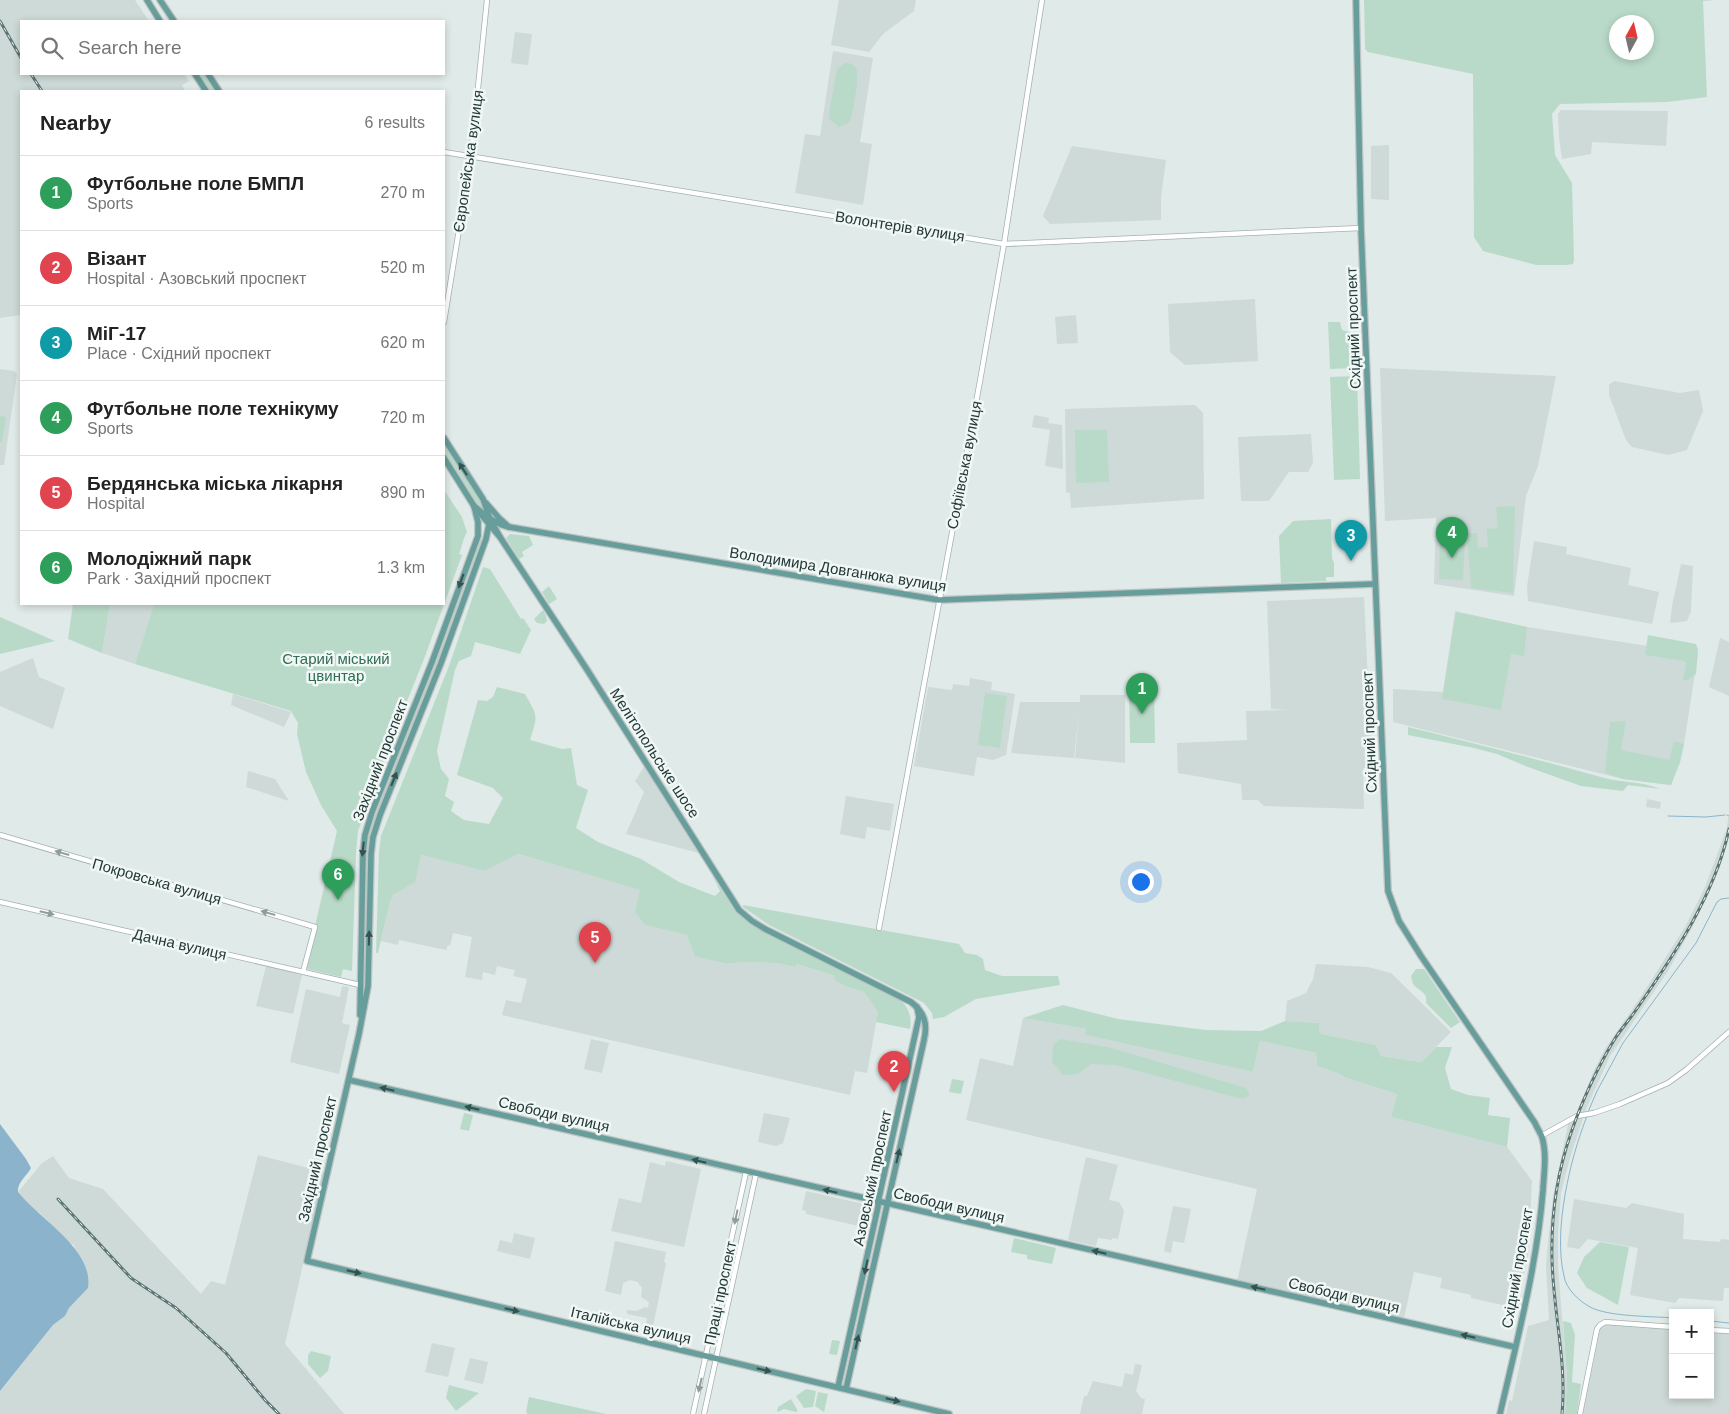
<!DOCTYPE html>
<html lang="en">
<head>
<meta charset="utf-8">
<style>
	:root { --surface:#fff; --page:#f2f2f2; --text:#222; --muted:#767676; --line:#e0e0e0; --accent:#7c5a3d }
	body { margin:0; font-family:Helvetica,sans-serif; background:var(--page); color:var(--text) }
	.controls { position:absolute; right:15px; bottom:15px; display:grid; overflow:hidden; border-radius:0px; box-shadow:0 2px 8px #0003 }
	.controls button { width:45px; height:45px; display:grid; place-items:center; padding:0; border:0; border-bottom:1px solid var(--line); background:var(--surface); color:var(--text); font:25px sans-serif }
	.compass { position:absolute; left:1609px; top:15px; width:45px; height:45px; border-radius:50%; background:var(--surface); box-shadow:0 2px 8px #0003; rotate:8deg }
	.you { position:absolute; left:1140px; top:881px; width:18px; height:18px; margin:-12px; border:4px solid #fff; border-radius:50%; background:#1a73e8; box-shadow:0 0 0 8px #1a73e833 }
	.badge { display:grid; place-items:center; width:32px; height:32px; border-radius:50%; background:var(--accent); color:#fff; font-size:16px; font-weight:700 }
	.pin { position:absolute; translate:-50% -41px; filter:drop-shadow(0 1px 2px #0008) }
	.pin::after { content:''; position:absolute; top:26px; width:18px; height:15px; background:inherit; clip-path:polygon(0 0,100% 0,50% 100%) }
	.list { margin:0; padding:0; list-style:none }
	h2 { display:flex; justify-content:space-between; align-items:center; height:65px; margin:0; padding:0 20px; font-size:21px }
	h2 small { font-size:16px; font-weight:400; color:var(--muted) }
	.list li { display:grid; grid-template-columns:32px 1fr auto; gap:15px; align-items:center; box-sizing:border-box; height:75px; padding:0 20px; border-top:1px solid var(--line) }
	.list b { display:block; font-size:19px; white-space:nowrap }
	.list p { margin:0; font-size:16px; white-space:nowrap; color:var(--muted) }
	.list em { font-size:16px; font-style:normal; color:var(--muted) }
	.icon { flex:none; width:28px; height:28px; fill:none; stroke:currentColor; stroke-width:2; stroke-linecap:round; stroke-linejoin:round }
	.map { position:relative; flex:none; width:1729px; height:1414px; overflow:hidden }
	.search { position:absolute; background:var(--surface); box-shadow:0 2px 8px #0003; left:20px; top:20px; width:425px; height:55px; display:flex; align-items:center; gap:12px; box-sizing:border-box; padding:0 18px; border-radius:0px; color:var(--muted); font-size:19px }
	.panel { position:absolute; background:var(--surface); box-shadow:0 2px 8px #0003; left:20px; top:90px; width:425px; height:515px; border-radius:0px }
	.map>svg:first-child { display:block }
</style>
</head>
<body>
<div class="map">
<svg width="1729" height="1414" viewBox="0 0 1729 1414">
	<rect width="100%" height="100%" fill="#e0eae8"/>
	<g fill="#cedad7">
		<path d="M0 0H135L149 21H21V74H184L189 81 182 85 185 91H21V315L0 318Z"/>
		<path d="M839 0H916L914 11 883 34 869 52 831 45Z"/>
		<path d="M515 32 532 34 528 65 511 63Z"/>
		<path d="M833 51 873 58 860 142 872 144 863 205 795 193 805 134 820 136Z"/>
		<path d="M1561 110 1668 111 1666 146 1592 142 1591 154 1562 159 1559 137 1558 114Z"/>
		<path d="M1389 145V200L1371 199V146Z"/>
		<path d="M1072 146 1166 160 1161 197V220L1050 224 1043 216Z"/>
		<path d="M1255 299 1258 361 1185 365 1170 352 1168 304Z"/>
		<path d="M1076 315 1078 343 1057 344 1055 317Z"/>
		<path d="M1380 368 1556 376 1538 466 1526 496 1514 596 1434 584 1436 518 1385 521Z"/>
		<path d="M0 369 14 371 17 374 4 465H0Z"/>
		<path d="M1614 381 1680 393 1699 390 1703 411 1687 450 1668 455 1632 447 1626 440 1609 395V385Z"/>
		<path d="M1195 405 1203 413 1204 499 1071 508 1070 493 1066 492 1065 409Z"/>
		<path d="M1034 415 1049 418 1048 423 1062 425 1063 469 1045 466 1050 430 1032 427Z"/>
		<path d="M1311 434 1313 463 1308 472H1289L1269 501H1241L1238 437Z"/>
		<path d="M1534 541 1567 547 1566 554 1631 568 1628 585 1659 592 1652 624 1528 601 1527 587Z"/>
		<path d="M1681 564 1693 566 1691 611 1687 621 1670 623 1672 606Z"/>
		<path d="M1364 597 1372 767 1363 768 1364 809 1264 806 1258 800H1242L1241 784 1178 773 1177 743 1247 740 1246 711 1290 710 1271 709 1267 601Z"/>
		<path d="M110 604H154L135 664 102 653Z"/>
		<path d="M1455 611 1527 627 1698 654 1684 744 1680 762 1671 785 1623 779 1393 722V689L1443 692Z"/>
		<path d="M1720 638 1729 642V696L1709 687Z"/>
		<path d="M33 658 39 677 65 688 53 729 0 706V672Z"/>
		<path d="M970 678 992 682 991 690 1015 694 1006 755 993 760 977 757 974 776 914 766 928 687 952 690 953 684 969 686Z"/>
		<path d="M233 694 291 712 284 727 231 705Z"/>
		<path d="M1080 695H1125V763L1075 758 1079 711 1074 758 1011 753 1020 702H1080Z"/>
		<path d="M644 767 699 853 626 834 644 792 635 781Z"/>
		<path d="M248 771 275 779 289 801 246 787Z"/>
		<path d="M846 796 894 804 890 831 867 827 865 839 840 834Z"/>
		<path d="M1647 799 1661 802 1660 809 1646 807Z"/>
		<path d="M1729 815V838L1720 867 1693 926 1668 971 1610 1056 1586 1109 1570 1158 1561 1193 1558 1234V1267L1567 1377 1565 1414H1506L1509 1400 1512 1401 1528 1326 1549 1320 1546 1266 1548 1243 1553 1196 1568 1125V1123H1573L1594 1070 1605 1049 1640 998 1685 927 1705 887 1726 831Z"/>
		<path d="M517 854 641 890 667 930 687 935 728 964 742 962 776 963 796 967 797 964 835 976V981L847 987 864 992 878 1012 867 1073 855 1071 850 1095 502 1015 506 1000 521 1003 527 979 513 976 515 970 497 966 495 975 483 972 482 980 465 977 472 937 453 933 450 946 448 945 446 950 399 940 398 945 381 941 390 902 393 895 414 882 421 855 484 871Z"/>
		<path d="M1316 964 1368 967 1391 973 1451 1032 1421 1062 1381 1056 1376 1045 1321 1034 1319 1031V1023L1285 1021 1287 1001 1306 993 1313 979Z"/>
		<path d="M266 966 302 975 293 1014 256 1006Z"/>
		<path d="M342 986 349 987 342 1023 350 1025 339 1074 290 1062 306 989 340 997Z"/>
		<path d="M1023 1018 1086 1029 1085 1035 1253 1072 1260 1041 1316 1053 1317 1066 1340 1074 1346 1078 1397 1094 1391 1117 1507 1147 1532 1181 1528 1257 1516 1308 1471 1298V1295L1440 1288 1442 1278 1414 1272 1404 1318 1237 1282 1257 1189 966 1120 980 1058 1013 1066Z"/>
		<path d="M591 1039 609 1043 602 1073 584 1069Z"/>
		<path d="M764 1113 790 1118 783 1143 776 1146 758 1142Z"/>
		<path d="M258 1155 324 1172 285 1344 344 1414H0V1391L53 1325 65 1316 69 1308 88 1288 74 1245 67 1241 40 1213 26 1203 18 1192 42 1163 53 1156 69 1178 103 1189 201 1294 211 1281 225 1285Z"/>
		<path d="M1086 1157 1118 1165 1109 1200 1119 1202 1124 1211 1118 1239 1112 1238V1240L1098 1238 1096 1246 1068 1240Z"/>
		<path d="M666 1161 701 1169 684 1247 611 1231 619 1198 641 1203 650 1162 665 1166Z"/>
		<path d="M806 1191 877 1207 872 1229 806 1214V1211L802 1210Z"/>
		<path d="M1574 1199 1626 1208 1632 1203 1684 1214 1683 1239 1720 1242 1721 1239 1729 1240V1288H1724L1723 1301 1679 1298 1675 1303 1630 1295 1638 1248 1588 1239 1579 1249 1567 1247Z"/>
		<path d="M1173 1206 1191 1209 1184 1243 1173 1241 1171 1253 1164 1251Z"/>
		<path d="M514 1233 535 1238 530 1259 497 1251 500 1240 512 1243Z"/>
		<path d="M615 1241 666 1252 664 1262 666 1263 652 1331 645 1330 647 1318 627 1314V1310L636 1311 645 1307 648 1308 649 1302 641 1297 642 1287 640 1286 638 1282 630 1280 623 1283 621 1295 605 1291Z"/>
		<path d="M1605 1324 1673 1329V1395H1710V1332L1729 1333V1414H1583L1600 1329Z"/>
		<path d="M432 1343 455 1348 448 1377 425 1372Z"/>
		<path d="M470 1358 488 1362 483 1384 464 1380Z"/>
		<path d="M1135 1364 1142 1365 1136 1391 1141 1398 1145 1399 1142 1414H1080L1084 1396H1087L1093 1381 1122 1387 1125 1373 1133 1375Z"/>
	</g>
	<g fill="#badac9" fill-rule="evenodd">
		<path d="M1364 0H1715L1703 1 1707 97 1667 102 1560 104 1552 114 1555 155 1572 183 1574 260 1573 264 1567 265H1536L1483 251 1474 237 1473 74 1368 52 1365 49V45ZM1616 22H1646V52H1616Z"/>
		<path d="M845 63C850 63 854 64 856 68 860 75 853 113 850 121L847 124 839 127 830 120 829 113 837 69Z"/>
		<path d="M198 74H204L215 91H210Z"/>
		<path d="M1328 322H1340L1342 330 1355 334 1356 368 1330 369Z"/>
		<path d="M1357 376 1360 479 1334 480 1330 377Z"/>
		<path d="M0 416 6 417 2 443 0 442Z"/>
		<path d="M1075 430H1107L1109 482 1076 483Z"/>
		<path d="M444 443 483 505 482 508H479L444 452Z"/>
		<path d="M444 490 462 517 467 532C463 538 462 547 459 554L462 555 424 659 393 736 358 831 356 853 352 971 343 969 341 977 307 969 306 965 337 831 321 805 306 772 297 734 298 723 291 711 135 664 154 604H444Z"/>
		<path d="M1515 506 1513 593 1471 588 1467 533H1477L1478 548 1488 547 1487 529 1498 528 1496 507Z"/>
		<path d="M1331 519 1332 558 1334 563V577H1326V581L1281 583 1279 536 1293 521Z"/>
		<path d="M510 534 529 536 533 545 522 552 524 556 519 559 506 538Z"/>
		<path d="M1440 536H1465L1463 580 1439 579Z"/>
		<path d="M479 539 482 540 438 663 377 814 370 836 369 854 366 973H363L364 890 367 835 435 662Z"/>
		<path d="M483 567 490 569 521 619 523 618 531 630 520 654 475 642 471 656 459 661 455 670 437 751 441 769 449 779 445 796 454 802 451 811 464 820 489 824 503 798 493 788 457 775 478 700 487 701 493 697 497 687 525 694C538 717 538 715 530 740L562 749 571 748 577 785 588 790 576 828 598 842 641 859 679 882 715 896 720 891 713 877 735 911 751 925 899 999C909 1008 912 1016 910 1029L876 1022 878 1012 864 992 847 987 835 981V976L797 964 796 967 776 963 742 962 728 964 695 956 687 935 645 925 635 912 640 890 518 854 484 871 421 855 415 882 393 895 390 902 378 953H376L379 853 381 836 449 666Z"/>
		<path d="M549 586 557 599 549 604 542 592Z"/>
		<path d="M73 604H110L102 653 68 639Z"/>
		<path d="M543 610 546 616 547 621 544 624 537 623 534 619Z"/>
		<path d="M1456 612 1527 627 1524 656 1511 654 1501 710 1442 699Z"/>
		<path d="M0 617 55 641 0 654Z"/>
		<path d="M1648 635 1696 644 1698 650 1696 674 1688 680H1683L1686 663 1684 661 1645 655Z"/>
		<path d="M1154 685 1155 743H1130L1129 686Z"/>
		<path d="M985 693 1007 696 1000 748 978 745Z"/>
		<path d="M1626 721 1621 750 1669 760 1674 741 1684 744 1680 762 1671 785 1623 779 1605 773 1610 722Z"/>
		<path d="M1408 727C1473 743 1537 759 1601 777 1620 783 1642 781 1660 789L1628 785 1623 791 1581 786 1528 767 1497 754 1474 748 1408 735Z"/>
		<path d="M743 905 959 944 965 953 977 955 983 959 985 970 1002 976H1058L1060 985 976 999 944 1017 933 1019 932 1013 924 1003 769 925 743 907Z"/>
		<path d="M1416 969H1424L1460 1022 1451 1028 1426 1003C1428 991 1419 992 1413 984 1413 983 1411 977 1411 976Z"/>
		<path d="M1063 1005 1118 1019 1206 1030 1261 1031 1285 1021 1319 1023V1031L1321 1034 1376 1045 1381 1056 1421 1062 1436 1047H1452L1445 1068 1451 1089 1468 1095 1490 1098 1488 1115 1510 1118 1507 1147 1391 1117 1397 1094 1346 1078 1340 1074 1317 1066 1316 1053 1260 1041 1253 1072 1085 1035 1086 1029 1023 1018Z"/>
		<path d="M1060 1039 1108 1047 1246 1088 1250 1095 1242 1099 1116 1065 1091 1064 1078 1074 1063 1075 1052 1062 1053 1045Z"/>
		<path d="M952 1079 964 1081 961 1094 949 1092Z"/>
		<path d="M464 1113 473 1115 469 1131 460 1129Z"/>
		<path d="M1014 1238 1056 1248 1052 1264 1027 1259V1255L1011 1252Z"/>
		<path d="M1600 1242 1629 1247 1618 1305 1587 1288 1577 1273 1584 1257Z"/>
		<path d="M1563 1321 1571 1323 1575 1335 1572 1382 1581 1384 1577 1414H1565L1567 1377Z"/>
		<path d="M832 1340 840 1341 837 1355 829 1354Z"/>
		<path d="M311 1351 331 1356 328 1371 320 1378 308 1364V1355Z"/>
		<path d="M449 1385 479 1393 456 1411 446 1398Z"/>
		<path d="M806 1389 816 1391 813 1407 804 1408 796 1396Z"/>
		<path d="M818 1392 828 1394 824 1412 815 1406Z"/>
		<path d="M529 1397 606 1414H528L526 1412Z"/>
		<path d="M791 1399 798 1411 796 1412 784 1409 778 1412 777 1411 778 1407Z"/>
	</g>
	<path fill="#8bb4cc" d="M0 1124 26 1159 31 1168C27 1176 17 1182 18 1192 39 1219 94 1249 88 1288L69 1308 65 1316 53 1325 0 1391Z"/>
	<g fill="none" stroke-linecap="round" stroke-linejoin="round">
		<g stroke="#8bb4cc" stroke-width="1">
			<path d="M1727 815 1729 816"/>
			<path d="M1668 816 1706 817 1725 815"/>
			<path d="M1588 1112 1597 1091 1623 1043 1696 943 1717 902 1721 899 1729 898"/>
			<path d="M1587 1116C1570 1159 1553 1230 1564 1276 1566 1289 1579 1301 1590 1307 1609 1317 1651 1316 1673 1318"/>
			<path d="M1710 1321 1729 1323"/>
		</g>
		<defs>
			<g id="minor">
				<path d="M444 152 1004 244 1361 228"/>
				<path d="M444 322 471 156 487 0"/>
				<path d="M0 835 315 927 303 972"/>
				<path d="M0 902 360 985"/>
				<path d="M879 928 980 381 1004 244 1042 0"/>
				<path d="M1541 1136 1577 1116 1594 1113 1620 1104 1668 1083 1686 1070 1729 1032"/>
				<path d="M1710 1330 1729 1331"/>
				<path d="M693 1414 746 1172"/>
				<path d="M704 1414 756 1174"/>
				<path d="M1580 1414 1597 1329 1600 1325 1605 1322 1673 1327"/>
			</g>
			<g id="major">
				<path d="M147 0 160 21"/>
				<path d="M160 0 174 21"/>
				<path d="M1356 0 1361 228 1388 891 1399 921 1421 956 1535 1123C1537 1128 1540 1132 1542 1137 1547 1154 1544 1172 1543 1190 1537 1266 1517 1340 1500 1414"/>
				<path d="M195 74 206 91"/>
				<path d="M208 74 219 91"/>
				<path d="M444 438 483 499 490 519 500 537 586 668 739 910 752 921 765 929 911 1002C924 1012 928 1023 924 1040L846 1389"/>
				<path d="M444 458 474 506 499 536"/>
				<path d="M486 503 499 518 509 527"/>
				<path d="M474 506C485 515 495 524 509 527L939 600 1375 584"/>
				<path d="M490 519 486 539 441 663 380 815 373 837 371 854 368 986 359 1034 307 1261 949 1414"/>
				<path d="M360 1015 363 854 365 835 372 812 432 662 478 536V522L474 506"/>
				<path d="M349 1080 1515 1347"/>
				<path d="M838 1387 878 1207V1202L917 1026 919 1017 917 1007"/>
			</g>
		</defs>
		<use href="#minor" stroke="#a3b1b0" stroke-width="6"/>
		<use href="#major" stroke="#bdc4c3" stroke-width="8"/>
		<use href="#minor" stroke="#fff" stroke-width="4.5"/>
		<use href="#major" stroke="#679d9a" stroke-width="5.5"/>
		<defs>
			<g id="rail">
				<path d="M0 21 21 58"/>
				<path d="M31 74 42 91"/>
				<path d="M58 1199 131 1278 176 1308 226 1353 265 1400 279 1414"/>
				<path d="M1562 1414C1567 1362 1553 1311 1552 1259 1551 1217 1557 1173 1571 1133 1581 1103 1599 1064 1616 1037 1622 1028 1630 1019 1636 1010 1674 955 1715 895 1729 829"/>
			</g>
		</defs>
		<use href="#rail" stroke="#5c7573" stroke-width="3"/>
		<use href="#rail" stroke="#f0f7f5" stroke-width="1" stroke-dasharray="4" stroke-linecap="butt"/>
	</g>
	<defs><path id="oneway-solid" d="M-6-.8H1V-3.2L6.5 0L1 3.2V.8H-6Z" transform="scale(1.25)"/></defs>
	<g fill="#335250">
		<use href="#oneway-solid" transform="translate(463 469) rotate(-123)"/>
		<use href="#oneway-solid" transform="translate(461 581) rotate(110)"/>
		<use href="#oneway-solid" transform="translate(394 779) rotate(-68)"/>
		<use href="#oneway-solid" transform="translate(363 849) rotate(96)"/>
		<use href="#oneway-solid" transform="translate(369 938) rotate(-89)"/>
		<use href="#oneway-solid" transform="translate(387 1089) rotate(-167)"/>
		<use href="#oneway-solid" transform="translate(472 1108) rotate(-167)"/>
		<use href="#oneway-solid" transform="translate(898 1156) rotate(-77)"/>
		<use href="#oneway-solid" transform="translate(699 1161) rotate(-167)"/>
		<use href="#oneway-solid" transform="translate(830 1191) rotate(-167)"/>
		<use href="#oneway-solid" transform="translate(1099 1252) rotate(-167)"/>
		<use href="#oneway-solid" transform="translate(866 1267) rotate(102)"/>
		<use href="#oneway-solid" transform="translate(354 1272) rotate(13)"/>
		<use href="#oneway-solid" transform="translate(1258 1288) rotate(-167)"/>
		<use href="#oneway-solid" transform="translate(512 1310) rotate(13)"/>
		<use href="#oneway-solid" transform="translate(1468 1336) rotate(-167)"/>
		<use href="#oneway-solid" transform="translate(857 1342) rotate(-77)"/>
		<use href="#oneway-solid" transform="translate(764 1370) rotate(13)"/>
		<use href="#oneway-solid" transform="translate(893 1400) rotate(14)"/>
	</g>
	<g fill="#909c9c">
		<use href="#oneway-solid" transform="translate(62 853) rotate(-164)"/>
		<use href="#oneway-solid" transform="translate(47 913) rotate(13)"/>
		<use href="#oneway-solid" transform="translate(268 913) rotate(-164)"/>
		<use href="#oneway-solid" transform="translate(736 1217) rotate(102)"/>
		<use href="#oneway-solid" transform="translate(700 1385) rotate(103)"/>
	</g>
	<g text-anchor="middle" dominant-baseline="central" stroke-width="5" stroke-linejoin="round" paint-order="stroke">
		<g font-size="15" fill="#223938" stroke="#f0f7f5">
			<text transform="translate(468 161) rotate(-82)">Європейська вулиця</text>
			<text transform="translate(900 226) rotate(9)">Волонтерів вулиця</text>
			<text transform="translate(1353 328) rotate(-92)">Східний проспект</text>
			<text transform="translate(964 465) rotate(-79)">Софіївська вулиця</text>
			<text transform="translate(838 569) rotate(9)">Володимира Довганюка вулиця</text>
			<text transform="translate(1369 732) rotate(-92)">Східний проспект</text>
			<text transform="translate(655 753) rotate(57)">Мелітопольське шосе</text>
			<text transform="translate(380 760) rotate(-69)">Західний проспект</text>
			<text transform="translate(157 881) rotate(16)">Покровська вулиця</text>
			<text transform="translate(180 944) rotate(13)">Дачна вулиця</text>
			<text transform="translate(554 1114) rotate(13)">Свободи вулиця</text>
			<text transform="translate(317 1159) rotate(-77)">Західний проспект</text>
			<text transform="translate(872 1178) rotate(-78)">Азовський проспект</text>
			<text transform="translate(949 1205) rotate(13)">Свободи вулиця</text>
			<text transform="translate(1517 1268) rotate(-80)">Східний проспект</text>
			<text transform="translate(720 1293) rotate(-78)">Праці проспект</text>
			<text transform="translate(1344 1295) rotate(13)">Свободи вулиця</text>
			<text transform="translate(631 1325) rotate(13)">Італійська вулиця</text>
		</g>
		<g font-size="15" fill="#2f6d54" stroke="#f0f7f5">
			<text x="336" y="658">Старий міський<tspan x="336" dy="17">цвинтар</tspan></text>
		</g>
	</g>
</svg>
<div class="controls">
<button>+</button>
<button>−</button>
</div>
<svg class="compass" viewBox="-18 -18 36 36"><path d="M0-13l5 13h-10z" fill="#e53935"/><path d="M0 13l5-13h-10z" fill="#767676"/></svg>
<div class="you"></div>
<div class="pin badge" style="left:1142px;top:714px;background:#2e9e5b">1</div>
<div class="pin badge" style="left:894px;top:1092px;background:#e0444e">2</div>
<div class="pin badge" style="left:1351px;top:561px;background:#0f9aa8">3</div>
<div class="pin badge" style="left:1452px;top:558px;background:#2e9e5b">4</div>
<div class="pin badge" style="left:595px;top:963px;background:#e0444e">5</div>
<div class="pin badge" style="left:338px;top:900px;background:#2e9e5b">6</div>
<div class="search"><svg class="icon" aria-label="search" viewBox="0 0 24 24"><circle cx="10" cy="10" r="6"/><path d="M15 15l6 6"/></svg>Search here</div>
<section class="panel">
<h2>Nearby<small>6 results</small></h2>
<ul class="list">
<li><span class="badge" style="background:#2e9e5b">1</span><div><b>Футбольне поле БМПЛ</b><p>Sports</p></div><em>270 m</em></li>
<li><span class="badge" style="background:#e0444e">2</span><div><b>Візант</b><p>Hospital · Азовський проспект</p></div><em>520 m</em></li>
<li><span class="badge" style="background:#0f9aa8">3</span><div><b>МіГ-17</b><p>Place · Східний проспект</p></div><em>620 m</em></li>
<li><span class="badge" style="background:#2e9e5b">4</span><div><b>Футбольне поле технікуму</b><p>Sports</p></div><em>720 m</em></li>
<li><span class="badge" style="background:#e0444e">5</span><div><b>Бердянська міська лікарня</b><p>Hospital</p></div><em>890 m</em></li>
<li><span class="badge" style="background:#2e9e5b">6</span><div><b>Молодіжний парк</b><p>Park · Західний проспект</p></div><em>1.3 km</em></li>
</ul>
</section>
</div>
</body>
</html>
